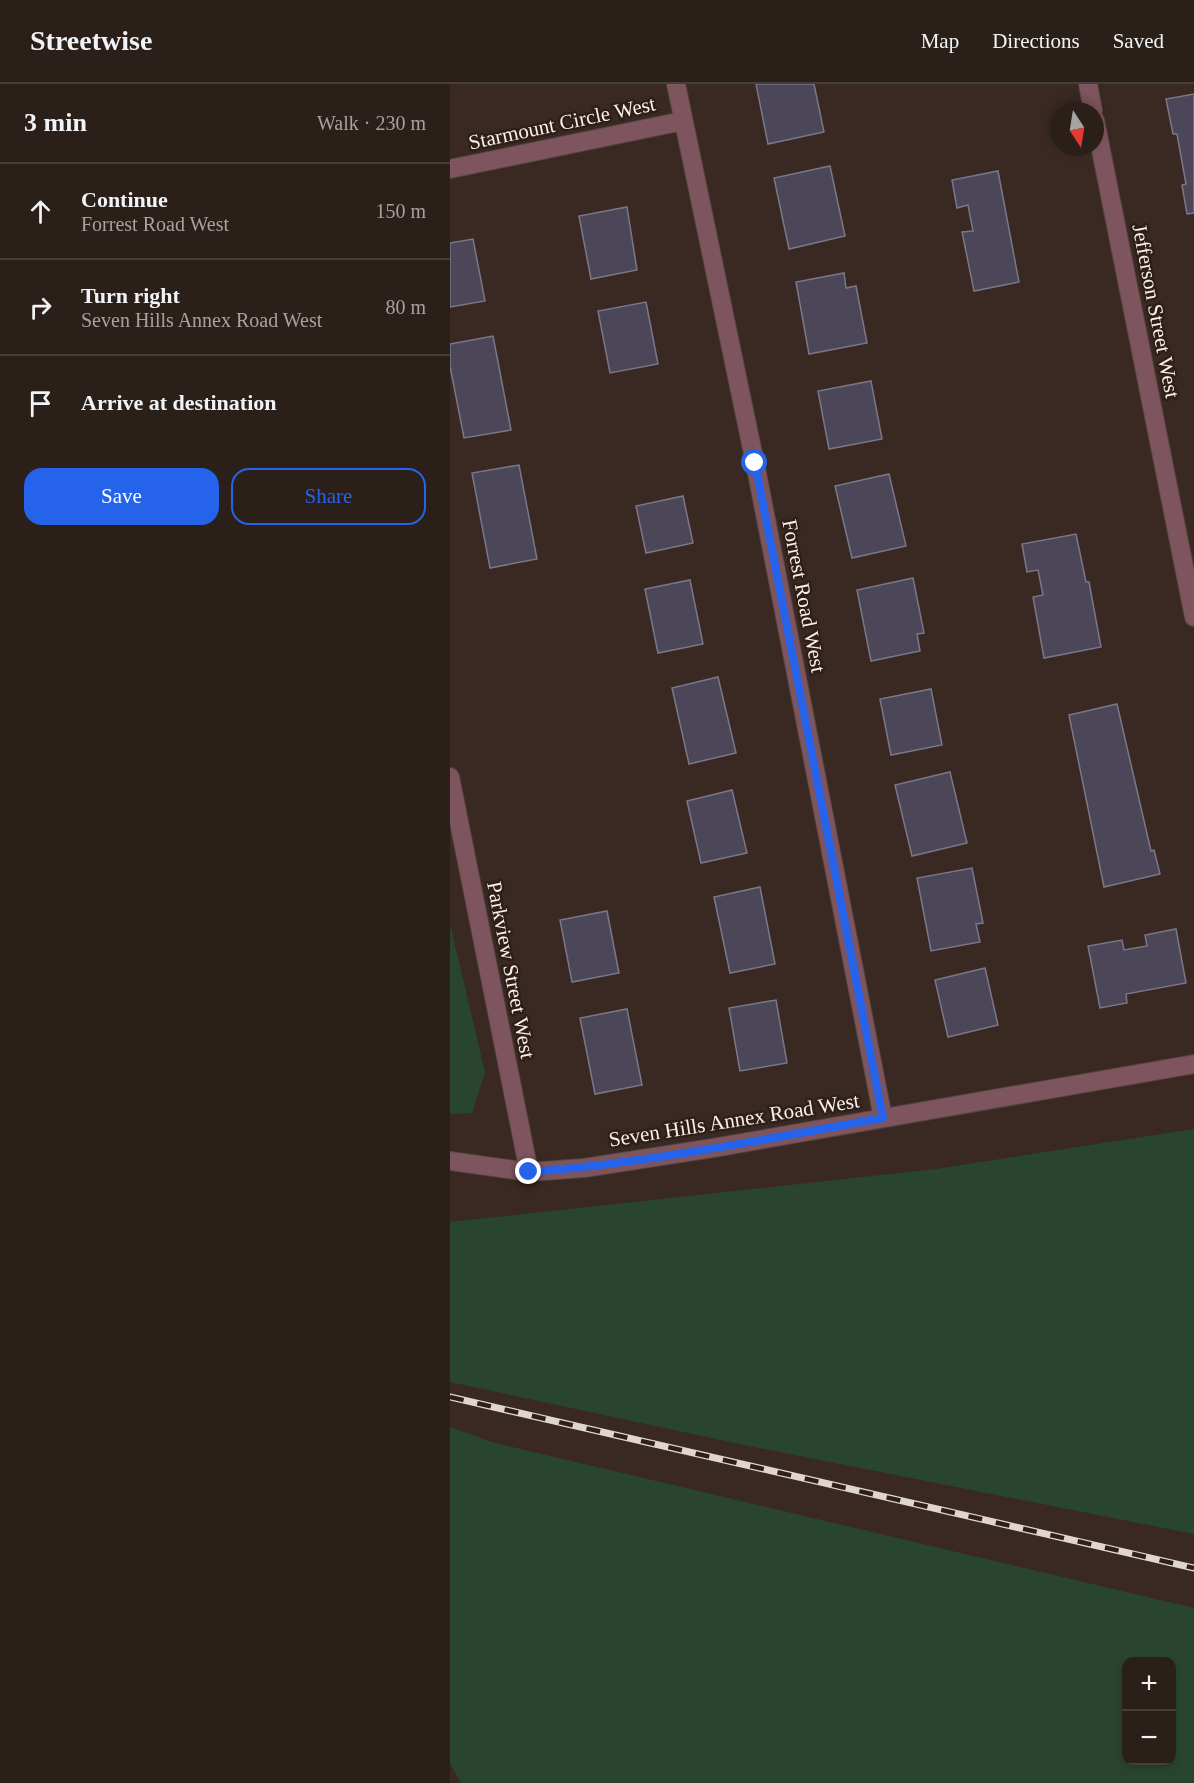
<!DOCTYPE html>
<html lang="en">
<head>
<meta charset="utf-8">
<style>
	:root { --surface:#2b1f1a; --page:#332723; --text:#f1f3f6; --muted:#a6a2a2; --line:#473d39; --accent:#2563eb }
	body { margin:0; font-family:"Times New Roman",serif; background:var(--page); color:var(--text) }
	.controls { position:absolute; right:18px; bottom:18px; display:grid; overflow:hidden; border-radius:12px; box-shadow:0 3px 9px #0003 }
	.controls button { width:54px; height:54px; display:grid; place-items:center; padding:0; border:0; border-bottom:2px solid var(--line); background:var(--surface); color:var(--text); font:30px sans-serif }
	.compass { position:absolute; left:600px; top:18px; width:54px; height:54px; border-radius:50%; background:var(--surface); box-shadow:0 3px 9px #0003; rotate:168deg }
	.stop { position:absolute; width:18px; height:18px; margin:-14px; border:4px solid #2563eb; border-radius:50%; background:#fff }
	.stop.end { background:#2563eb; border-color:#fff; box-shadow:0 2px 6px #0008 }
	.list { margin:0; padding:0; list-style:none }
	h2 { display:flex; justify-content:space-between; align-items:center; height:78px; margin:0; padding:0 24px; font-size:26px }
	h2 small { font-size:20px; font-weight:400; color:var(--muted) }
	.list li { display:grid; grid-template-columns:39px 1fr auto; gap:18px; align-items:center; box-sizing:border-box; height:96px; padding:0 24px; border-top:2px solid var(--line) }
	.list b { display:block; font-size:22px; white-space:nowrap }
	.list p { margin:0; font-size:20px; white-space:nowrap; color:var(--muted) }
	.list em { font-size:20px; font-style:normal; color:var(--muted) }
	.actions { display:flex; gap:12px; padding:18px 24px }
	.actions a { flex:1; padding:14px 0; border:2px solid var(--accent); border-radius:18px; text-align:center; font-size:21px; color:var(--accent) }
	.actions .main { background:var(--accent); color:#fff }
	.icon { flex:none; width:33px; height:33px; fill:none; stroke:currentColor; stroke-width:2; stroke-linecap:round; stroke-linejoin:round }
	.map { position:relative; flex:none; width:744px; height:1699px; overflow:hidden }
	header { display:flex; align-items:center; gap:36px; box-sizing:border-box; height:84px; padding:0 30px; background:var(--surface); border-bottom:2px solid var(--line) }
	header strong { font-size:28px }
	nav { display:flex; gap:33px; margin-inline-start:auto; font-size:21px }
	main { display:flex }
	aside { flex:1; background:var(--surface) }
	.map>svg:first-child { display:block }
</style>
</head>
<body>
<header>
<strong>Streetwise</strong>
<nav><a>Map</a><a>Directions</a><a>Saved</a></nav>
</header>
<main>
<aside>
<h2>3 min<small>Walk · 230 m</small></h2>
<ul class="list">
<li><svg class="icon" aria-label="ahead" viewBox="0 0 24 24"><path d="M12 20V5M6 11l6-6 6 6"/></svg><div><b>Continue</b><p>Forrest Road West</p></div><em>150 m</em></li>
<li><svg class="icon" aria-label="right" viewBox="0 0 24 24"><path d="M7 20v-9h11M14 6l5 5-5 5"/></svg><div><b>Turn right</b><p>Seven Hills Annex Road West</p></div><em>80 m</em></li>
<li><svg class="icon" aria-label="arrive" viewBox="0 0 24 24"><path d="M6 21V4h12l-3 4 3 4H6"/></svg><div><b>Arrive at destination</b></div></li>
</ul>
<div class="actions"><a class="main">Save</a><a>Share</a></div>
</aside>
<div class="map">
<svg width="744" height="1699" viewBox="0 0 744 1699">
	<rect width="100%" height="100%" fill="#392922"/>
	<g fill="#294530" fill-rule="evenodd">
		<path d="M0 840 35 988 22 1029 0 1030Z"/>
		<path d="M744 1045V1450L299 1362 0 1298V1138L486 1085Z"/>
		<path d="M0 1343 45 1359 744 1524V1699H11L0 1680ZM676 1578H722V1676H676Z"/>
	</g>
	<g fill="#4b4758" stroke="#7b7789" stroke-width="1.5">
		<path d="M306 0H364L374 48 318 60Z"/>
		<path d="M744 10V129L737 130 732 101 736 100 727 50H723L716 15Z"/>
		<path d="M380 82 395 152 339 165 324 94Z"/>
		<path d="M548 87 569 198 524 207 512 148 523 147 518 121 507 124 502 96Z"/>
		<path d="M177 123 187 186 141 195 129 132Z"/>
		<path d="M23 155 35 217 0 223V159Z"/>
		<path d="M394 189 396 204 406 202 417 259 359 270 346 198Z"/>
		<path d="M196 218 208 280 160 289 148 227Z"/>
		<path d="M43 252 61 346 14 354 0 282V260Z"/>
		<path d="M421 297 432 355 379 365 368 307Z"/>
		<path d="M69 381 87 475 40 484 22 389Z"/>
		<path d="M439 390 456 462 402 474 385 402Z"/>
		<path d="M233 412 243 459 196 469 186 422Z"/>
		<path d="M626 450 636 498H639L651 563 594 574 583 513 593 511 588 486 577 488 572 460Z"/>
		<path d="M463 494 474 549 467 550 470 567 421 577 407 506Z"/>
		<path d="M240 496 253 560 208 569 195 505Z"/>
		<path d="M268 593 286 669 239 680 222 604Z"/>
		<path d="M481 605 492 661 441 671 430 615Z"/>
		<path d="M667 620 701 767 704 766 710 790 654 803 619 631Z"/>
		<path d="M500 688 517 759 462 772 445 701Z"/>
		<path d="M282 706 297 769 251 779 237 717Z"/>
		<path d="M522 784 533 839 526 840 530 858 481 867 467 794Z"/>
		<path d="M310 803 325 880 280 889 264 813Z"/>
		<path d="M157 827 169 889 122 898 110 836Z"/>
		<path d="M726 845 736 899 676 910 677 919 650 924 638 862 672 856 674 866 697 862 695 851Z"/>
		<path d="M535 884 548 941 498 953 485 896Z"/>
		<path d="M326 916 337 979 290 987 279 924Z"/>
		<path d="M177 925 192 1001 145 1010 130 934Z"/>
	</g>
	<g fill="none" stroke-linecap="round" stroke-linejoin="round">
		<defs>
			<g id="minor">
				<path d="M226 0 305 379 433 1034"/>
				<path d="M638 0 643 27"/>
				<path d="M645 36 744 533"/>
				<path d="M0 85 233 37"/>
				<path d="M0 693 79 1088"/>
				<path d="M0 1077 79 1088 134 1084 263 1064 744 980"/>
			</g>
		</defs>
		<use href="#minor" stroke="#54453e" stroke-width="20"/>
		<use href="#minor" stroke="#7e545e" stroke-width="18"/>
		<defs>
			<path id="rail" d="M0 1313 744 1484"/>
		</defs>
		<use href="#rail" stroke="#e1d5d0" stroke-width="7"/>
		<use href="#rail" stroke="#2f1f19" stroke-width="4.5" stroke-dasharray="14" stroke-linecap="butt"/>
	</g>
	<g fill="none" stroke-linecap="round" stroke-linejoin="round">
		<path stroke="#2563eb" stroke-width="8" d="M79 1088C198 1079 315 1055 433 1034L305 379"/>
	</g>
	<g text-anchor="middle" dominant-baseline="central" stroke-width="5" stroke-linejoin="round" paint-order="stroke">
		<g font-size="21" fill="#fcf0ec" stroke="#2f1f19">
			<text transform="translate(112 39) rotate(-12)">Starmount Circle West</text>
			<text transform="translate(706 227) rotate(79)">Jefferson Street West</text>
			<text transform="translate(354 512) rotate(79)">Forrest Road West</text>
			<text transform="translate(61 886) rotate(79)">Parkview Street West</text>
			<text transform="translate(284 1036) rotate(-9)">Seven Hills Annex Road West</text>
		</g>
	</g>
</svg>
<div class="controls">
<button>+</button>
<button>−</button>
</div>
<svg class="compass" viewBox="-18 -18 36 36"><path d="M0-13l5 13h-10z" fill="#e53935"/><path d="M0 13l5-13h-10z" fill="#a6a2a2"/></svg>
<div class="stop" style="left:305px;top:379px"></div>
<div class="stop end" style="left:79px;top:1088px"></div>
</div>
</main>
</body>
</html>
